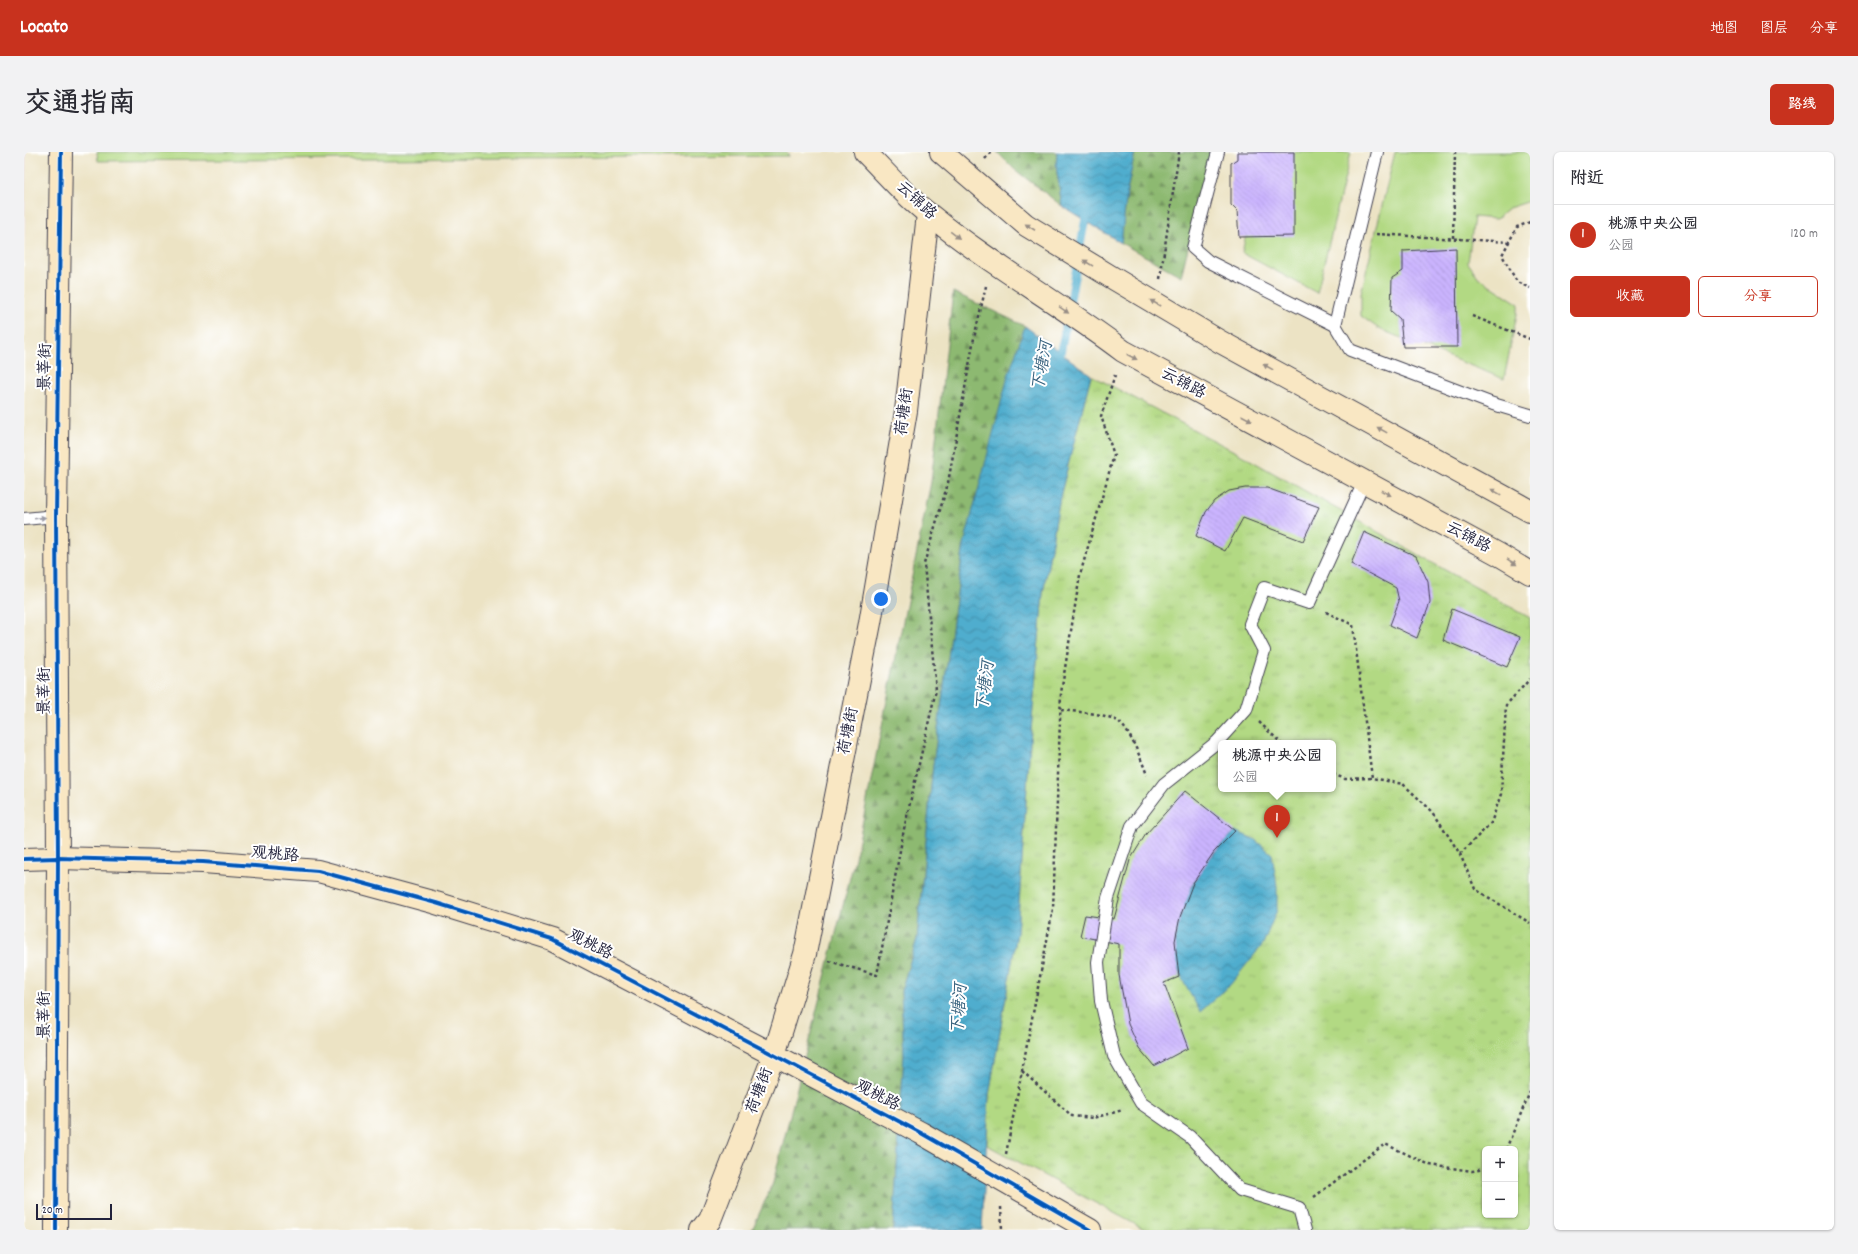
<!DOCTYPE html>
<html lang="zh">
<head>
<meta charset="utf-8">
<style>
	:root { --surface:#fff; --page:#f2f2f3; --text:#2b2b33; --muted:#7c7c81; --line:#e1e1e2; --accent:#c8321e }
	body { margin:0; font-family:Dekko,"LXGW WenKai TC",sans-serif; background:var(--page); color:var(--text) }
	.controls { position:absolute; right:12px; bottom:12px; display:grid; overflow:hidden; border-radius:6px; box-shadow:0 1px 3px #0004 }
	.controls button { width:36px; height:36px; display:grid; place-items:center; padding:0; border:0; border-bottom:1px solid var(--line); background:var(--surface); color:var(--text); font:20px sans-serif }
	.scale { position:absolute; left:12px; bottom:10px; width:76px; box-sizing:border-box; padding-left:4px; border:2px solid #22223b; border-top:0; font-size:11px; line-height:14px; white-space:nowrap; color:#22223b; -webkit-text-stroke:3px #fff; paint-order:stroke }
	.you { position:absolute; left:857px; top:447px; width:14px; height:14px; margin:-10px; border:3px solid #fff; border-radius:50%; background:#1a73e8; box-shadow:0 0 0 6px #1a73e833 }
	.badge { display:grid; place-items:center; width:26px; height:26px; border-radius:50%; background:var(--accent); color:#fff; font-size:13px; font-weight:700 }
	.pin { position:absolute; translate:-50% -33px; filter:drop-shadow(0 1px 2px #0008) }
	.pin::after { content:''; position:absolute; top:21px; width:14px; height:12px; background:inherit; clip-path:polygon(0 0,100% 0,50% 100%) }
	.popup { position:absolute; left:1194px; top:588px; width:118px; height:52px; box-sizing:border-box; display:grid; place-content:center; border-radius:6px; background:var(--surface); filter:drop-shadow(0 1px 3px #0005); font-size:13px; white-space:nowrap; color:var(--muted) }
	.popup b { font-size:15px; color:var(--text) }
	.popup::after { content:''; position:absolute; left:50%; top:100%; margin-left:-8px; border:8px solid transparent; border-top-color:var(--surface) }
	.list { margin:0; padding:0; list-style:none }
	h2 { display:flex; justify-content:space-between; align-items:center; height:52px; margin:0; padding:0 16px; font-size:17px }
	h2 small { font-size:13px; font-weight:400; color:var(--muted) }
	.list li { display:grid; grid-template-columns:26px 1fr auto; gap:12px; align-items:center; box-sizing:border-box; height:60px; padding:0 16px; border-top:1px solid var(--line) }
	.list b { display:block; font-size:15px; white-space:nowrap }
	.list p { margin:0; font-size:13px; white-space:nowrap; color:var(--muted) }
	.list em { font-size:13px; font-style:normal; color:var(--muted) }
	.actions { display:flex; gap:8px; padding:12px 16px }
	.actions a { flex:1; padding:9px 0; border:1px solid var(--accent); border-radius:6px; text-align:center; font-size:14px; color:var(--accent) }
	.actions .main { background:var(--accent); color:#fff }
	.map { position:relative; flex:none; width:1506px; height:1078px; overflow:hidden; border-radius:6px }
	header { display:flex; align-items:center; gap:24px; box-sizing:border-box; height:56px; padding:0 20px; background:var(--accent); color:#fff }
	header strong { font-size:19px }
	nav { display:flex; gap:22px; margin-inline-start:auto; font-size:14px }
	.intro { display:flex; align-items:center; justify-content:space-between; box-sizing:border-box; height:96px; padding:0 24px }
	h1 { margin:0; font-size:28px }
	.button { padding:10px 18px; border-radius:6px; background:var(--accent); color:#fff; font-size:14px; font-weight:700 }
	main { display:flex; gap:24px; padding:0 24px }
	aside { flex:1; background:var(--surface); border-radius:6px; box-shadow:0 1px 3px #0004 }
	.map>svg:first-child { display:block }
</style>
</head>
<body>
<header>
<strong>Locato</strong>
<nav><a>地图</a><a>图层</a><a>分享</a></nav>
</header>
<div class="intro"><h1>交通指南</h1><a class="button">路线</a></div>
<main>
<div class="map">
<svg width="1506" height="1078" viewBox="0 0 1506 1078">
	<defs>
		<pattern id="forest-firs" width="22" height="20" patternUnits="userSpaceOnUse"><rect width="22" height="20" fill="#8db971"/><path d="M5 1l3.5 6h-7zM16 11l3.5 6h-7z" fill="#73965e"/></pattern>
		<pattern id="park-tufts" width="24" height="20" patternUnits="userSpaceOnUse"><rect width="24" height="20" fill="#b2d983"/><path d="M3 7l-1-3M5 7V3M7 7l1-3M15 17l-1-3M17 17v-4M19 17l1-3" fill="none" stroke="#99ba72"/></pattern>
		<pattern id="water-waves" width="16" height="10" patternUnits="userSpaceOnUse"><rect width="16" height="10" fill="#50adce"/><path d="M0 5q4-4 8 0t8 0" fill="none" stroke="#428ca8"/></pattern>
		<pattern id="building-back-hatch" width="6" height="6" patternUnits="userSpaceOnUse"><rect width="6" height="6" fill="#cab4fe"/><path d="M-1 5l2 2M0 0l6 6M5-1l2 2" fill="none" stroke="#ad9adb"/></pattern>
	</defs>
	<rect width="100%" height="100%" fill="#fff"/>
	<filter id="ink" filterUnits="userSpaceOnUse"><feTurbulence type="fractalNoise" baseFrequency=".025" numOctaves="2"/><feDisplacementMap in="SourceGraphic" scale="8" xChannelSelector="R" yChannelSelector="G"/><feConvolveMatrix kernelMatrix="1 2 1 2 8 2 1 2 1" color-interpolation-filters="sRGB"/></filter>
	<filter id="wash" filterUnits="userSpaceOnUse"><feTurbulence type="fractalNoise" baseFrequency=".012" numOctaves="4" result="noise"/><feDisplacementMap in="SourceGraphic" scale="16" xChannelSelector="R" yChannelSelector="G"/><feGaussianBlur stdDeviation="0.9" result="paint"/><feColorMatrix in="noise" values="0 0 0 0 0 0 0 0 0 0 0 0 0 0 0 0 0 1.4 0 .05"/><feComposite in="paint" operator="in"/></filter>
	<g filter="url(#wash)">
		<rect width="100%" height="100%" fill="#ece3c4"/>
		<path fill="#e3d3f2" d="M0 0H2L0 103Z"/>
		<g fill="#b2d983" stroke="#6a7e5f">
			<path d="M73 0H762L765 4 74 9Z"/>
			<path d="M1240 0H1327L1293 141 1218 101Z"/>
			<path d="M1371 0H1506V49L1485 56 1472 67 1450 65 1444 111 1455 126 1495 152 1480 227 1355 177 1337 164V141Z"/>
		</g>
		<g fill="url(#forest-firs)" stroke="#586e56">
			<path d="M973 0H1033L1032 14 1038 54 990 17Z"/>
			<path d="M1111 0H1188L1157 124 1097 91 1103 39Z"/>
			<path d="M929 140 1001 174 940 392 909 613 893 787 877 839 880 903 869 1078H728L749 1031 833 698 907 330Z"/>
		</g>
		<path fill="url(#park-tufts)" stroke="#6a7e5f" fill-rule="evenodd" d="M1067 223 1221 305 1506 466V1078H1122L963 993 965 943 993 781 1006 590 1019 441 1036 345ZM1197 591H1309V637H1197ZM1461 997H1491V1063H1461Z"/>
		<g fill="url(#water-waves)" stroke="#396884">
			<path d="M1033 0H1111L1103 39 1097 91 1038 54 1032 14Z"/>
			<path d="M1001 174 1067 223 1036 345 1019 441 1006 590 993 781 965 943 958 1078H869L880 903 877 839 893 787 909 613 940 392 984 224Z"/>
			<path d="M1211 679 1230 687 1248 702 1253 734V758L1239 792 1206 833 1176 860C1170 847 1156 827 1153 814 1144 775 1166 730 1190 701 1196 693 1204 686 1211 679Z"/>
		</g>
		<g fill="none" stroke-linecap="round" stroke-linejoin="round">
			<path stroke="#50adce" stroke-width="8" d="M1035 210 1063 58"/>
		</g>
		<g id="blocks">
			<g fill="url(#building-back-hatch)">
				<path d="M1213 0H1270V84L1215 85 1213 59 1207 53V11L1213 7Z"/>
				<path d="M1432 96 1433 195H1379L1376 167 1367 159 1368 126 1379 119V99Z"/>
				<path d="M1221 336H1243L1295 355 1279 389 1219 366 1201 399 1172 384 1182 360 1190 349 1205 339Z"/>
				<path d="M1340 380 1392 404 1404 430 1406 451 1393 486 1366 473 1375 449 1372 436 1327 412Z"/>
				<path d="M1428 457 1496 485 1483 515 1419 488Z"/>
				<path d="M1161 639 1211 679 1190 700 1169 731 1156 765 1151 789 1155 825 1140 831 1164 896 1130 914 1115 896 1104 872 1095 823V792L1056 784 1061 763 1090 767 1106 708 1122 682Z"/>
			</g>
		</g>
	</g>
	<g filter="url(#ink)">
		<use href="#blocks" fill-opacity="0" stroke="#403f50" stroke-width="1"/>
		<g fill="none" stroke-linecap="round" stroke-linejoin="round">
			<defs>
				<g id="lane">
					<path d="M1194 0 1169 96 1184 109 1311 173 1326 198 1469 252 1506 263"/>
					<path d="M1311 173 1353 0"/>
					<path d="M0 367 32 364"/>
					<path d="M1281 1078 1275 1056 1216 1038 1166 985 1117 951 1090 904 1077 849 1074 810 1084 746 1108 674 1140 632 1193 590 1222 558 1240 499 1226 472 1240 436 1285 451 1340 330"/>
				</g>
				<g id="secondary">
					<path d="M841 0C862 21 882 45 906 63 967 113 1036 151 1099 199L1474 402 1506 421"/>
					<path d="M917 0 1002 73 1089 126 1195 189 1506 359"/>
					<path d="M0 707 34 706 179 710 294 719 412 751 528 787 750 903 897 981 1066 1078"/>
					<path d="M32 1078 34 706 32 364 37 0"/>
					<path d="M678 1078 686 1068 750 903 781 802 846 471 882 259 904 62"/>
				</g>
			</defs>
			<use href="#lane" stroke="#403f50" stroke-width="14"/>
			<use href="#secondary" stroke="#403f50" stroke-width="24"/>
			<g stroke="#403f50" stroke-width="2.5" stroke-dasharray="3 3" stroke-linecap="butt">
				<path d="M961 7 967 0"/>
				<path d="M1506 70 1493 75 1478 103 1493 130 1506 136"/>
				<path d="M1352 82 1485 90"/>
				<path d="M1429 86 1431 0"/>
				<path d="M1136 127 1155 0"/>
				<path d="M1448 164 1506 187"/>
				<path d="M1302 460 1329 473 1348 626"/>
				<path d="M1037 558C1052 560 1083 561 1095 570 1106 579 1118 609 1123 623"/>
				<path d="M1235 570 1257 591"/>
				<path d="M1309 622 1321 627 1348 626 1379 632 1409 660 1436 702 1451 737 1506 771"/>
				<path d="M1436 702 1467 671 1477 642 1482 553 1506 527"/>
				<path d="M805 809 853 823 880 677 912 538 900 412 924 331 950 186 962 134"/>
				<path d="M998 919 1048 964 1069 966 1099 958"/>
				<path d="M1482 997 1506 940"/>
				<path d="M982 1002 1029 757 1037 541 1056 423 1090 303 1077 264 1091 223"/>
				<path d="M1290 1045 1361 992 1406 1013 1448 1019 1461 1017"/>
				<path d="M977 1055 978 1078"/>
			</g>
			<use href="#lane" stroke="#fff" stroke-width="12"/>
			<use href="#secondary" stroke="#f9e7c3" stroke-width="22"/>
			<defs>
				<g id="cycleway">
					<path d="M0 707 34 706 179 710 294 719 412 751 528 787 750 903 897 981 1066 1078"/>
					<path d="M32 1078 34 706 32 364 37 0"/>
				</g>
			</defs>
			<use href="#cycleway" stroke="#fff" stroke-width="6"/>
			<use href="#cycleway" stroke="#0057b8" stroke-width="4"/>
		</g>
		<defs><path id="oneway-solid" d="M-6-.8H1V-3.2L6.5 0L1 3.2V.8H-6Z"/></defs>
		<g fill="#988e86">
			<use href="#oneway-solid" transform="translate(1006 75) rotate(-147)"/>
			<use href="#oneway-solid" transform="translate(931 83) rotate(37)"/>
			<use href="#oneway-solid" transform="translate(1064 111) rotate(-148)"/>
			<use href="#oneway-solid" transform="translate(1131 151) rotate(-150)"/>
			<use href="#oneway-solid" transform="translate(1040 158) rotate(34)"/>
			<use href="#oneway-solid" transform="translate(1108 205) rotate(28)"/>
			<use href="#oneway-solid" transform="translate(1244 215) rotate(-151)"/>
			<use href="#oneway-solid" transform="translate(1223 266) rotate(28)"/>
			<use href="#oneway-solid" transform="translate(1358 278) rotate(-151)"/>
			<use href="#oneway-solid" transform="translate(1472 340) rotate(-151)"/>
			<use href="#oneway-solid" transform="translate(1362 341) rotate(28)"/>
			<use href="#oneway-solid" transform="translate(1488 410) rotate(31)"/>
		</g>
		<use fill="#9c9ca7" href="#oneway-solid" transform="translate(16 366) rotate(-7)"/>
	</g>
	<g text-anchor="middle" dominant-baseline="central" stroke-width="4" stroke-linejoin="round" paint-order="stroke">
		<g font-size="16" fill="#22223b" stroke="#fff">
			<text transform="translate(892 49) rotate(43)">云锦路</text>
			<text transform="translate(22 215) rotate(-89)">景莘街</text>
			<text transform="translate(1159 232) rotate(28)">云锦路</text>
			<text transform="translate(881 260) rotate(-82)">荷塘街</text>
			<text transform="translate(1444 386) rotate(28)">云锦路</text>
			<text transform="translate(21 539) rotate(-90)">景莘街</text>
			<text transform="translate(825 579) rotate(-79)">荷塘街</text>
			<text transform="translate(251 703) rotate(5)">观桃路</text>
			<text transform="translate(566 793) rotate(27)">观桃路</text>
			<text transform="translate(21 863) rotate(-90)">景莘街</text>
			<text transform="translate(736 939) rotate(-69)">荷塘街</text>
			<text transform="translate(853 944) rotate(28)">观桃路</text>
		</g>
		<g font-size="17" font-style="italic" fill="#37617d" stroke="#fff">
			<text transform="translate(1020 214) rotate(-80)">下塘河</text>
			<text transform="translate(963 534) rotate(-83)">下塘河</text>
			<text transform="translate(937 857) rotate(-86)">下塘河</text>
		</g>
	</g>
</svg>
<div class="controls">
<button>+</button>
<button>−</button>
</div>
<div class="scale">20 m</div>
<div class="you"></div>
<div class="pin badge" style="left:1253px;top:686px">1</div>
<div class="popup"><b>桃源中央公园</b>公园</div>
</div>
<aside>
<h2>附近<small></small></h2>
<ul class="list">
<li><span class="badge">1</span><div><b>桃源中央公园</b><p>公园</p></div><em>120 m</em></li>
</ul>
<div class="actions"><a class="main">收藏</a><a>分享</a></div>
</aside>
</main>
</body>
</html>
